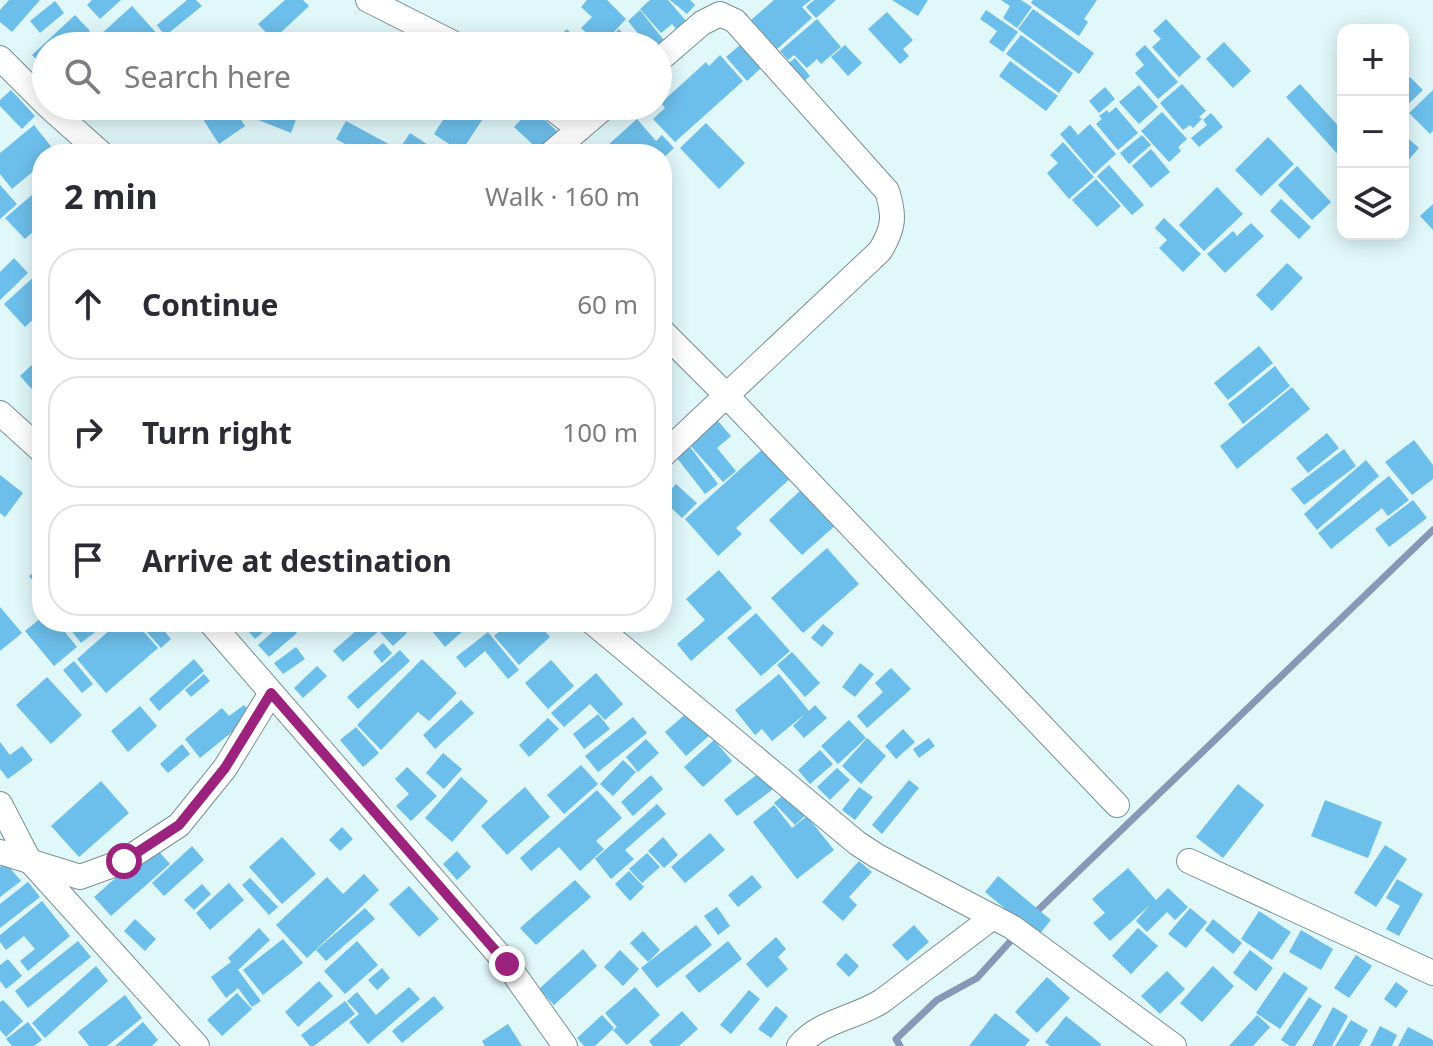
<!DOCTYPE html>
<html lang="en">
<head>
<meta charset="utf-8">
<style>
	:root { --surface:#fff; --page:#f2f2f3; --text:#2b2b33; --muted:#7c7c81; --line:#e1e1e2 }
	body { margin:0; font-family:"Noto Sans",sans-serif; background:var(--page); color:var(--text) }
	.controls { position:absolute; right:24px; top:24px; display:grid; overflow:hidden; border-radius:16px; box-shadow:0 4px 20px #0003 }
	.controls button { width:72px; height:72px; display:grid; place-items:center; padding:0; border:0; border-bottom:2px solid var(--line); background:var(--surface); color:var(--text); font:40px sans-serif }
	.stop { position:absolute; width:24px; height:24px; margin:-18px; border:6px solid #9b237d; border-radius:50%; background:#fff }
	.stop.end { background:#9b237d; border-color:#fff; box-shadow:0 2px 8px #0008 }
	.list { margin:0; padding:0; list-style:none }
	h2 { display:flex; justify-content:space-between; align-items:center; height:104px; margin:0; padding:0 32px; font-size:34px }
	h2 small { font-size:26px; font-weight:400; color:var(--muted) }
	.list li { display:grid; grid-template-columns:52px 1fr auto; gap:24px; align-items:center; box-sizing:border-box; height:112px; margin:0 16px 16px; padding:0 16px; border:2px solid var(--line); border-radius:32px }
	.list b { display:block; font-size:30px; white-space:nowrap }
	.list em { font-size:26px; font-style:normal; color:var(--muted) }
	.icon { flex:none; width:44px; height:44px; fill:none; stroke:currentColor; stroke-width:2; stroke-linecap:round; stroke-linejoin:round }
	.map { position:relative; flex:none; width:1433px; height:1046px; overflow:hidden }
	.search { position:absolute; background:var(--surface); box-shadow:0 4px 20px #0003; left:32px; top:32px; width:640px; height:88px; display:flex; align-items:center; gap:20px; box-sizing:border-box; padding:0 28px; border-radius:44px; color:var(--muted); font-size:30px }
	.panel { position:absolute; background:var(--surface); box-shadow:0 4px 20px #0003; left:32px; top:144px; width:640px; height:488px; border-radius:32px }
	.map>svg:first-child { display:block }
</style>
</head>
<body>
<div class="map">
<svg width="1433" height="1046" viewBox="0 0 1433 1046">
	<rect width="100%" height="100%" fill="#e1f8fb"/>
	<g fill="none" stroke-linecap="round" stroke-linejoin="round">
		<g stroke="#8598b5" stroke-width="7">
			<path d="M1033 915 1433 530"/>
			<path d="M900 1046 896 1039 937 1000 977 978 1017 934"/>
		</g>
	</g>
	<g fill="#6cbfeb">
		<path d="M9 0H40L12 32 0 22V10Z"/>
		<path d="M92 0H121L100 19 87 5Z"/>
		<path d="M187 0H196L202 6 165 36 157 25Z"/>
		<path d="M285 0H303L309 6 273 40 258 24Z"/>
		<path d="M587 0H607L626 19 601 46 581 28 592 17 581 7Z"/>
		<path d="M650 0H668L687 22 677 30 672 24 661 33 640 9Z"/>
		<path d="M670 0H690L695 5 687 14Z"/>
		<path d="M774 0H811L802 7 812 18 777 49 751 20Z"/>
		<path d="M814 0H836L816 18 806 7Z"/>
		<path d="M892 0H928L918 16Z"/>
		<path d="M1001 0H1021L1032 7 1017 28 1003 18 1010 6Z"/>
		<path d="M1033 0H1097L1084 19 1088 22 1079 36 1031 3Z"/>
		<path d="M55 1 64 13 40 33 30 21Z"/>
		<path d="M132 6 159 36 148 46H108L99 36Z"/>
		<path d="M1033 9 1094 53 1079 74 1018 29Z"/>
		<path d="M640 10 666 43 658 46H638L644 41 628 21Z"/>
		<path d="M986 10 1018 32 1003 52 989 42 997 31 980 19Z"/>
		<path d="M887 12 913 40 903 49 909 56 900 64 868 29Z"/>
		<path d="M75 15 90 31 74 46H46V70L32 55Z"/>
		<path d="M817 19 841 47 821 64 817 59 807 68 794 55 788 60 780 51Z"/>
		<path d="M1166 19 1201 57 1179 77 1152 47 1161 39 1153 31Z"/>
		<path d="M567 29 582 46H548Z"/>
		<path d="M619 29 634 46H614L608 39Z"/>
		<path d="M1021 35 1073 73 1059 93 1006 54Z"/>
		<path d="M1224 42 1251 71 1233 88 1206 59Z"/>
		<path d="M741 44 761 68 747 81 726 57Z"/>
		<path d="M845 45 862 63 848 76 831 57Z"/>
		<path d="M1145 45 1178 82 1158 99 1135 73 1144 65 1135 54Z"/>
		<path d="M720 55 743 81 675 142 653 119 665 108 661 103 706 62 709 66Z"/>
		<path d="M795 58 810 76 802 83 786 65Z"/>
		<path d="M1010 61 1058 96 1046 111 999 76Z"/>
		<path d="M1410 77 1423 90 1403 109V84Z"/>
		<path d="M1182 84 1206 111 1199 117 1202 119 1193 128 1190 125 1183 130 1160 103Z"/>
		<path d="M1300 84 1343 131V160L1286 97Z"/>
		<path d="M1139 85 1158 107 1139 124 1119 102Z"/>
		<path d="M1105 87 1115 99 1099 113 1089 101Z"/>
		<path d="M11 90 35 116 22 129 0 106V100Z"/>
		<path d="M1433 90V131L1430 134 1409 113Z"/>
		<path d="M203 106H232L245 126 219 144 197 110Z"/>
		<path d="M249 106H278L298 114 291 133 246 115Z"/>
		<path d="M452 106H461L482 120 461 152 434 134Z"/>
		<path d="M1116 107 1138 133 1118 150 1096 124 1102 119 1099 116 1107 110 1109 113Z"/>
		<path d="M532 108 559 133 541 152 514 127Z"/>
		<path d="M1162 112 1187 139 1178 147 1181 151 1169 162 1141 131Z"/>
		<path d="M1211 113 1223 127 1199 147 1191 138 1207 125 1203 120Z"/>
		<path d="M637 119 656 141 662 135 674 148 662 159V154H598Z"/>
		<path d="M346 121 396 148 393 154H363L336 139Z"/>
		<path d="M706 123 745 163 719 189 680 148Z"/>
		<path d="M1090 124 1116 154 1094 174 1060 134 1070 125 1078 135Z"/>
		<path d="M34 125 57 154H42V164L12 189 0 174V153Z"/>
		<path d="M410 133 442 154H396Z"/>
		<path d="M1403 134 1419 148 1403 166Z"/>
		<path d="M1142 135 1151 145 1129 164 1120 153Z"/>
		<path d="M1268 137 1294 164 1261 196 1235 170Z"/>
		<path d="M1063 142 1094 177 1069 199 1047 173 1058 163 1050 155Z"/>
		<path d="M1151 149 1170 172 1151 188 1132 166Z"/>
		<path d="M1109 165 1144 205 1132 215 1097 176Z"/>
		<path d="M1297 166 1331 202 1312 220 1278 185Z"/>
		<path d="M1096 179 1121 206 1097 227 1072 200Z"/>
		<path d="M0 185 17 204 0 219Z"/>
		<path d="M1217 187 1243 214 1204 251 1179 225Z"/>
		<path d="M39 189 42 192V224L25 239 5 218Z"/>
		<path d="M1281 199 1311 227 1299 239 1270 211Z"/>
		<path d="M1433 204V230L1420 216Z"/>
		<path d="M1164 218 1201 254 1183 272 1159 248 1167 240 1155 228Z"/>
		<path d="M1251 223 1264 236 1225 273 1207 254 1233 231 1237 236Z"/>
		<path d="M14 258 28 273 0 300V272Z"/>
		<path d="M1287 263 1303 278 1272 311 1256 295Z"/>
		<path d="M38 273 42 277V311L25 327 4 304Z"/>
		<path d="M1259 346 1273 363 1228 400 1214 383Z"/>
		<path d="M37 360 42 365V395L39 397 20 376Z"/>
		<path d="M1275 366 1290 386 1243 424 1228 404Z"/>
		<path d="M1292 387 1310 409 1237 469 1220 446Z"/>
		<path d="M717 420 731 436 717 448 736 471 723 482 689 444Z"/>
		<path d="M1327 433 1339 448 1308 473 1296 458Z"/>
		<path d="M1414 440 1433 465V479L1412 495 1385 462Z"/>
		<path d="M766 446 793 476 736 528 742 534 718 556 685 519Z"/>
		<path d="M690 447 718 484 705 494 677 458Z"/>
		<path d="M1344 449 1356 466 1304 505 1291 489Z"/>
		<path d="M1366 460 1379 476 1317 530 1304 514Z"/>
		<path d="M0 475 23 493 5 517 0 513Z"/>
		<path d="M1389 476 1409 500 1388 516 1382 508 1331 549 1318 533Z"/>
		<path d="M676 484 697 503 682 518 662 499Z"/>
		<path d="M804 487 837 524 802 555 769 520Z"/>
		<path d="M1413 500 1427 518 1389 547 1375 529Z"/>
		<path d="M827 548 859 584 803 633 771 598Z"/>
		<path d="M42 566V593L29 576Z"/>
		<path d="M719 570 752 608 691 661 677 644 705 620 686 599Z"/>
		<path d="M0 607 22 633 0 651Z"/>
		<path d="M756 613 790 651 761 676 727 638Z"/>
		<path d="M42 617V622H57L77 647 54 666 25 631Z"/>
		<path d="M71 622H108L81 643 67 625Z"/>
		<path d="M119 622H135L158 648 106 693 77 659Z"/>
		<path d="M138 622H157L171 639 161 648Z"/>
		<path d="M240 622H275L255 639Z"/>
		<path d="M284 622H288L297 633 269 657 258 645Z"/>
		<path d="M366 622H397L407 633 393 646 379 631 343 662 333 651Z"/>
		<path d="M442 622H473L445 647 432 631Z"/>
		<path d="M510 622H537L550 637 519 665 494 636Z"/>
		<path d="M823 624 834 633 822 647 811 638Z"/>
		<path d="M488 632 519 670 508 679 485 651 465 668 456 657Z"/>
		<path d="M383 643 392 653 382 663 373 652Z"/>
		<path d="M296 647 305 659 283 674 274 663Z"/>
		<path d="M400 650 410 661 358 709 347 697Z"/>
		<path d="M792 652 820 683 805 697 777 665Z"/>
		<path d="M194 659 204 671 159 711 149 699Z"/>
		<path d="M422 659 457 693 429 721 418 712 381 750 357 725Z"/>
		<path d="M551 660 574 686 548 709 525 683Z"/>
		<path d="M74 661 93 684 82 693 63 670Z"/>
		<path d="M860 663 874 674 855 697 842 687Z"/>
		<path d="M317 666 327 676 303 698 294 688Z"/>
		<path d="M891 668 911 689 867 728 857 716 883 692 875 683Z"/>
		<path d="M596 673 623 704 605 720 590 704 564 727 551 713Z"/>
		<path d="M204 674 210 681 191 697 185 690Z"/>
		<path d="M779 674 809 711 815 705 827 718 804 738 793 726 805 714 772 741 762 729 755 735 735 710Z"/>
		<path d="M47 677 82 715 51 744 16 705Z"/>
		<path d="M461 700 474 713 435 749 423 735Z"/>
		<path d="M244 705 253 715 200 758 185 739 222 708 229 716Z"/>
		<path d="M140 706 157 726 128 752 111 731Z"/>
		<path d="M689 711 710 735 686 756 665 732Z"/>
		<path d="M598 714 610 729 584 749 573 734Z"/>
		<path d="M633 717 647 733 598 772 585 756Z"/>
		<path d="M548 718 559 729 529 757 519 745Z"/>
		<path d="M849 720 866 738 838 764 821 746Z"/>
		<path d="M356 727 379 753 363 767 340 740Z"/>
		<path d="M903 729 915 742 896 759 885 746Z"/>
		<path d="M867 738 886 756 861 784 842 766Z"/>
		<path d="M929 738 935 746 919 758 913 749Z"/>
		<path d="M646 739 659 753 638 772 626 757Z"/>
		<path d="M714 740 732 761 703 787 684 767Z"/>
		<path d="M0 742 10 755 22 746 33 760 8 779 0 769Z"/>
		<path d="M182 744 190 754 168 773 160 764Z"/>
		<path d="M820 750 833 764 810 784 798 770Z"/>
		<path d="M443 753 462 769 444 789 426 773Z"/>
		<path d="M623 760 636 772 613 796 600 784Z"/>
		<path d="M581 765 598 784 564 814 547 795Z"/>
		<path d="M407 767 437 796 411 821 396 806 409 794 395 779Z"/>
		<path d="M837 768 850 780 830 800 817 787Z"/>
		<path d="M763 770 776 787 737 816 724 800Z"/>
		<path d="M651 775 663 789 633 816 621 802Z"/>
		<path d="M461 777 488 801 452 842 425 818Z"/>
		<path d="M909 780 919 788 882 834 872 825Z"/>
		<path d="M101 781 129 813 79 857 51 826Z"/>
		<path d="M1238 784 1264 805 1223 858 1196 837Z"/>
		<path d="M525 787 550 817 507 855 481 826Z"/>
		<path d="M859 787 873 797 855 820 842 810Z"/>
		<path d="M597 790 622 818 596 841 604 849 580 871 559 847 531 871 520 858Z"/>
		<path d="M788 791 808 813 795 825 774 803Z"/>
		<path d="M1325 800 1382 822 1368 858 1311 836Z"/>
		<path d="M657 804 666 814 625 850 634 859 611 879 595 859Z"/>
		<path d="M774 805 792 828 807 816 834 850 797 879 753 822Z"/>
		<path d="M342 827 353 839 340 851 329 840Z"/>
		<path d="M710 833 725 850 685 883 671 867Z"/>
		<path d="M282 837 316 874 282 904 249 867Z"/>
		<path d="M663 837 678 855 664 868 648 851Z"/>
		<path d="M153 845 170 864 111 916 94 897Z"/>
		<path d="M1385 845 1407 859 1376 907 1354 893Z"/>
		<path d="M192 846 204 860 164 896 152 883Z"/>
		<path d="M457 851 471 867 457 880 443 864Z"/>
		<path d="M647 853 660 867 642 883 629 869Z"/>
		<path d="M859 861 872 872 849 897 857 905 843 921 822 902Z"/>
		<path d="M6 863 21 881 0 897V867Z"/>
		<path d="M1128 868 1156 900 1168 888 1188 907 1175 920 1167 912 1147 932 1136 921 1150 905 1110 941 1093 923 1105 913 1092 899Z"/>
		<path d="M629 871 644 887 630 901 615 884Z"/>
		<path d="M364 874 379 890 307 958 276 925 327 877 343 894Z"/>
		<path d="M752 875 762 887 738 907 728 895Z"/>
		<path d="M998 876 1051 920 1038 936 985 892Z"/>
		<path d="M250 878 278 907 269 915 242 885Z"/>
		<path d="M1397 879 1423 894 1399 936 1386 929 1400 906 1386 898Z"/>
		<path d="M575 880 591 897 536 945 520 928Z"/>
		<path d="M28 882 40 897 0 928V904Z"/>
		<path d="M229 883 244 900 210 930 196 913Z"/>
		<path d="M202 884 211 894 194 910 184 900Z"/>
		<path d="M409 886 439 919 419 937 389 904Z"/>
		<path d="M42 901 70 936 28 971 20 961 35 949 24 936 6 950 0 942V935Z"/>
		<path d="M717 907 730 926 718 935 704 916Z"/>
		<path d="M365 908 375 919 326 961 316 950Z"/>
		<path d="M1190 908 1207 922 1186 948 1168 934Z"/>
		<path d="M1259 911 1291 932 1272 960 1241 939Z"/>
		<path d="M135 919 156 939 145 951 124 931Z"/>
		<path d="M1213 919 1242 943 1233 954 1205 930Z"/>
		<path d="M696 925 712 945 657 988 641 968Z"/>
		<path d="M914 925 929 942 907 961 892 945Z"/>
		<path d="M259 928 270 940 238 970 261 1001 252 1007 238 988 226 998 211 977 231 962 228 958Z"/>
		<path d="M1138 928 1158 946 1131 974 1112 956Z"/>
		<path d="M1301 930 1333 949 1321 970 1289 952Z"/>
		<path d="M643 931 660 950 648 962 630 943Z"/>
		<path d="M776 937 786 949 778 957 788 969 767 988 746 964Z"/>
		<path d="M283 939 303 963 263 995 243 970Z"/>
		<path d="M78 941 91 957 28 1008 15 991Z"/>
		<path d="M357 941 378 965 345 994 324 971Z"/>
		<path d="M728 941 742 959 699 993 685 976Z"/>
		<path d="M583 949 597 966 554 1005 539 989Z"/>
		<path d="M620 950 639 969 623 986 604 967Z"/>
		<path d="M1250 950 1273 968 1256 991 1233 973Z"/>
		<path d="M846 953 859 966 849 977 836 964Z"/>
		<path d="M1356 955 1372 966 1349 998 1334 988Z"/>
		<path d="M8 959 22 976 6 989 0 981V965Z"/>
		<path d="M96 966 108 981 45 1038 32 1023Z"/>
		<path d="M1213 966 1234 986 1202 1022 1180 1003Z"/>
		<path d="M382 968 390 978 377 990 368 980Z"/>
		<path d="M1167 971 1185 989 1160 1014 1141 996Z"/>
		<path d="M1284 972 1308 988 1280 1029 1256 1013Z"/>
		<path d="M1047 977 1070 998 1037 1033 1015 1012Z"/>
		<path d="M319 981 333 996 298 1027 285 1012Z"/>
		<path d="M1396 982 1408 991 1396 1008 1384 999Z"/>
		<path d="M409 987 420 999 368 1044 349 1022 359 1014 347 1001 357 992 376 1015Z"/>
		<path d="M635 987 660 1015 627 1045 613 1030 617 1027 605 1013Z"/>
		<path d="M749 990 760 999 731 1034 720 1025Z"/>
		<path d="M237 993 252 1009 222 1036 207 1020Z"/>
		<path d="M125 995 142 1018 107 1046H89L78 1032Z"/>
		<path d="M434 996 444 1008 402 1043 392 1031Z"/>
		<path d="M1309 997 1322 1006 1295 1046H1290L1281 1040Z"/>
		<path d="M3 1000 23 1021 6 1037 0 1030V1002Z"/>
		<path d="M345 1001 355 1014 314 1046H310L301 1035Z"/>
		<path d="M776 1006 788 1016 771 1038 758 1029Z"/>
		<path d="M1333 1007 1348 1016 1332 1046H1312Z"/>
		<path d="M682 1011 698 1029 679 1046H653L649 1041Z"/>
		<path d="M995 1013 1030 1040 1025 1046H969Z"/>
		<path d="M602 1015 614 1028 595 1046H584L577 1038Z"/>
		<path d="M1257 1015 1270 1027 1253 1046H1229Z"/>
		<path d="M1066 1016 1101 1044 1100 1046H1050L1045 1042Z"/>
		<path d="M1351 1020 1368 1030 1359 1046H1335Z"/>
		<path d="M28 1022 42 1040 34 1046H12L6 1039Z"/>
		<path d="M143 1022 158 1040 152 1046H115Z"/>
		<path d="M508 1024 522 1046H485L482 1041Z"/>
		<path d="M1380 1026 1397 1035 1392 1046H1370Z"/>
		<path d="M1408 1027 1433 1040V1046H1398Z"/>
	</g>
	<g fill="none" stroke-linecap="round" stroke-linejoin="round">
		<defs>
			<g id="street">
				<path d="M368 0 459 46"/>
				<path d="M0 58 46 104"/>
				<path d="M658 61 702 23 720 14 735 21 887 191C895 216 894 228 880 251L662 456"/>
				<path d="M48 106 102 154"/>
				<path d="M549 106 579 129"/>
				<path d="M550 154 606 106"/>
				<path d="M662 331 725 394 1117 805"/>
				<path d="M0 413 42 451"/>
				<path d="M210 622 507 964 565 1046"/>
				<path d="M592 622 857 843 877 856 1012 927 1174 1046"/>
				<path d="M0 804 29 860 197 1046"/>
				<path d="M0 852 80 877 124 861 179 825 225 768 271 693"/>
				<path d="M1189 861 1433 973"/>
				<path d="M799 1046C819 1021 856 1018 882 1001L993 917"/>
			</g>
		</defs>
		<use href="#street" stroke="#7a8f92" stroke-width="26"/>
		<use href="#street" stroke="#fff" stroke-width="24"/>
	</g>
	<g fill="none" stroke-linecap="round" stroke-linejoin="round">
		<path stroke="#9b237d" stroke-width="10" d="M124 861 179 825 225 768 271 693 507 964"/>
	</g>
</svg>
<div class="controls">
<button>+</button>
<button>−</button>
<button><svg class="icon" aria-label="layers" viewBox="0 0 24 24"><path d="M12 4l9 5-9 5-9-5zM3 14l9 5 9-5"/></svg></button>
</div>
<div class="stop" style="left:124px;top:861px"></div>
<div class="stop end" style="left:507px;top:964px"></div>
<div class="search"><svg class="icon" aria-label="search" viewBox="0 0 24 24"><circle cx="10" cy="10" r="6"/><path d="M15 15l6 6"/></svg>Search here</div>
<section class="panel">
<h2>2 min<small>Walk · 160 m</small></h2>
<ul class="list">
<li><svg class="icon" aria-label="ahead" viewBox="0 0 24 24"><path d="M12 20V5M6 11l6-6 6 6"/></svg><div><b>Continue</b></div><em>60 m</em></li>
<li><svg class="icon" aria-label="right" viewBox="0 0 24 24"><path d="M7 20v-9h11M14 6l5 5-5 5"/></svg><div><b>Turn right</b></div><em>100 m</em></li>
<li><svg class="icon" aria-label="arrive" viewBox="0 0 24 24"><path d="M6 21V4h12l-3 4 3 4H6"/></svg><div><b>Arrive at destination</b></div></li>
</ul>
</section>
</div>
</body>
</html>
